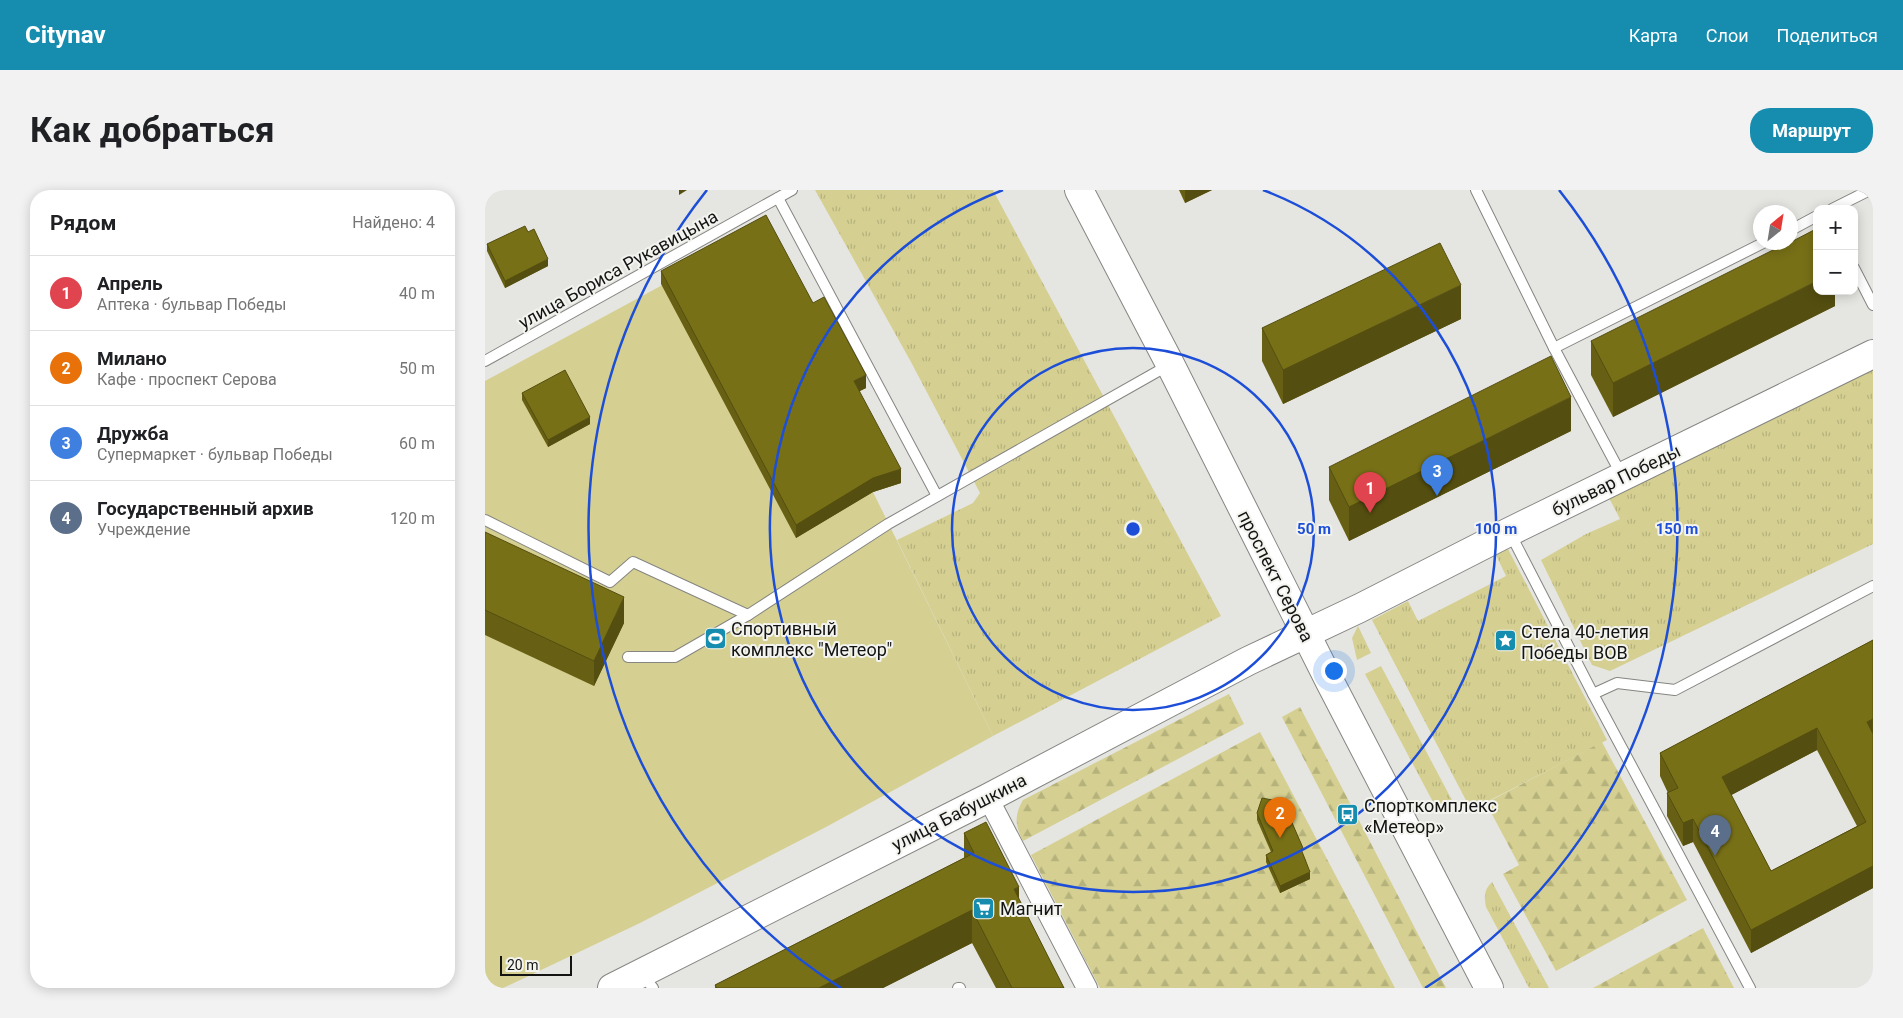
<!DOCTYPE html>
<html lang="ru">
<head>
<meta charset="utf-8">
<style>
	:root { --surface:#fff; --page:#f2f2f2; --text:#202124; --muted:#757577; --line:#e0e0e0; --accent:#168caf }
	body { margin:0; font-family:Roboto,sans-serif; background:var(--page); color:var(--text) }
	.controls { position:absolute; right:15px; top:15px; display:grid; overflow:hidden; border-radius:10px; box-shadow:0 2px 12px #0003 }
	.controls button { width:45px; height:45px; display:grid; place-items:center; padding:0; border:0; border-bottom:1px solid var(--line); background:var(--surface); color:var(--text); font:25px sans-serif }
	.compass { position:absolute; left:1268px; top:15px; width:45px; height:45px; border-radius:50%; background:var(--surface); box-shadow:0 2px 12px #0003; rotate:30deg }
	.scale { position:absolute; left:15px; bottom:12px; width:72px; box-sizing:border-box; padding-left:5px; border:2px solid #141413; border-top:0; font-size:14px; line-height:18px; white-space:nowrap; color:#141413; -webkit-text-stroke:4px #f3f3ef; paint-order:stroke }
	.you { position:absolute; left:848px; top:480px; width:18px; height:18px; margin:-12px; border:4px solid #fff; border-radius:50%; background:#1a73e8; box-shadow:0 0 0 8px #1a73e833 }
	.badge { display:grid; place-items:center; width:32px; height:32px; border-radius:50%; background:var(--accent); color:#fff; font-size:16px; font-weight:700 }
	.pin { position:absolute; translate:-50% -41px; filter:drop-shadow(0 1px 2px #0008) }
	.pin::after { content:''; position:absolute; top:26px; width:18px; height:15px; background:inherit; clip-path:polygon(0 0,100% 0,50% 100%) }
	.list { margin:0; padding:0; list-style:none }
	h2 { display:flex; justify-content:space-between; align-items:center; height:65px; margin:0; padding:0 20px; font-size:21px }
	h2 small { font-size:16px; font-weight:400; color:var(--muted) }
	.list li { display:grid; grid-template-columns:32px 1fr auto; gap:15px; align-items:center; box-sizing:border-box; height:75px; padding:0 20px; border-top:1px solid var(--line) }
	.list b { display:block; font-size:19px; white-space:nowrap }
	.list p { margin:0; font-size:16px; white-space:nowrap; color:var(--muted) }
	.list em { font-size:16px; font-style:normal; color:var(--muted) }
	.map { position:relative; flex:none; width:1388px; height:798px; overflow:hidden; border-radius:20px }
	header { display:flex; align-items:center; gap:30px; box-sizing:border-box; height:70px; padding:0 25px; background:var(--accent); color:#fff }
	header strong { font-size:24px }
	nav { display:flex; gap:28px; margin-inline-start:auto; font-size:18px }
	.intro { display:flex; align-items:center; justify-content:space-between; box-sizing:border-box; height:120px; padding:0 30px }
	h1 { margin:0; font-size:35px }
	.button { padding:12px 22px; border-radius:20px; background:var(--accent); color:#fff; font-size:18px; font-weight:700 }
	main { display:flex; gap:30px; padding:0 30px }
	aside { flex:1; background:var(--surface); border-radius:20px; box-shadow:0 2px 12px #0003 }
	.map>svg:first-child { display:block }
</style>
</head>
<body>
<header>
<strong>Citynav</strong>
<nav><a>Карта</a><a>Слои</a><a>Поделиться</a></nav>
</header>
<div class="intro"><h1>Как добраться</h1><a class="button">Маршрут</a></div>
<main>
<aside>
<h2>Рядом<small>Найдено: 4</small></h2>
<ul class="list">
<li><span class="badge" style="background:#e0444e">1</span><div><b>Апрель</b><p>Аптека · бульвар Победы</p></div><em>40 m</em></li>
<li><span class="badge" style="background:#e8710a">2</span><div><b>Милано</b><p>Кафе · проспект Серова</p></div><em>50 m</em></li>
<li><span class="badge" style="background:#3f7fe0">3</span><div><b>Дружба</b><p>Супермаркет · бульвар Победы</p></div><em>60 m</em></li>
<li><span class="badge" style="background:#5c6f8a">4</span><div><b>Государственный архив</b><p>Учреждение</p></div><em>120 m</em></li>
</ul>
</aside>
<div class="map">
<svg width="1388" height="798" viewBox="0 0 1388 798">
	<defs>
		<pattern id="grass-tufts" width="24" height="20" patternUnits="userSpaceOnUse" patternTransform="scale(1.25)"><rect width="24" height="20" fill="#d5d091"/><path d="M3 7l-1-3M5 7V3M7 7l1-3M15 17l-1-3M17 17v-4M19 17l1-3" fill="none" stroke="#b6b27c"/></pattern>
		<pattern id="forest-firs" width="22" height="20" patternUnits="userSpaceOnUse" patternTransform="scale(1.25)"><rect width="22" height="20" fill="#d5d091"/><path d="M5 1l3.5 6h-7zM16 11l3.5 6h-7z" fill="#b6b27c"/></pattern>
	</defs>
	<rect width="100%" height="100%" fill="#e5e5e2"/>
	<g fill="url(#grass-tufts)">
		<path d="M330 0H508L736 426 508 546 412 350 488 313 495 303 426 172Z"/>
		<path d="M1388 176V354L1125 481 1107 475 1056 370 1101 344 1135 329 1123 306Z"/>
		<path d="M1023 359 1122 550 986 620 887 430 923 411 933 431 1021 386 1011 365Z"/>
		<path d="M873 436 886 463 872 470 867 448Z"/>
		<path d="M896 476 969 614 962 619 954 617 948 612 880 484Z"/>
		<path d="M1007 692 1064 798H1044L1001 717C999 706 999 700 1007 692Z"/>
	</g>
	<g fill="url(#forest-firs)">
		<path d="M744 504 759 534 538 651C530 635 529 626 538 610Z"/>
		<path d="M815 517 961 798H938L797 527Z"/>
		<path d="M775 542 910 798H615L546 665Z"/>
		<path d="M1117 552 1202 710 1071 781 1018 684 1034 675 1001 613Z"/>
		<path d="M1218 738 1249 798H1108Z"/>
	</g>
	<path fill="#d5d091" d="M281 39 381 198 369 205 416 293 388 302 508 546 341 637 155 733 18 798H0V191Z"/>
	<g fill="none" stroke-linecap="round" stroke-linejoin="round">
		<defs>
			<g id="lane">
				<path d="M991 0 1069 158 1137 286"/>
				<path d="M293 8 452 306"/>
				<path d="M1347 19 1385 0"/>
				<path d="M1306 40 1332 26"/>
				<path d="M1369 78 1388 115"/>
				<path d="M1069 158 1280 52"/>
				<path d="M0 171 307 0"/>
				<path d="M0 330 125 392 148 372 263 425"/>
				<path d="M1025 343 1108 504 1265 798"/>
				<path d="M143 467H190L263 425 403 334 684 175"/>
				<path d="M1108 504 1132 493 1190 500 1388 396"/>
				<path d="M157 784 168 798"/>
				<path d="M473 798H475"/>
			</g>
			<path id="street" d="M503 608 602 798"/>
			<g id="secondary">
				<path d="M594 0 685 174 845 492 1004 798"/>
				<path d="M127 798 503 608 763 471 875 418 1024 342 1388 164"/>
			</g>
		</defs>
		<use href="#lane" stroke="#858582" stroke-width="12"/>
		<use href="#street" stroke="#858582" stroke-width="22"/>
		<use href="#secondary" stroke="#858582" stroke-width="30"/>
		<use href="#lane" stroke="#fff" stroke-width="10"/>
		<use href="#street" stroke="#fff" stroke-width="20"/>
		<use href="#secondary" stroke="#fff" stroke-width="28"/>
	</g>
	<g fill="#676014" fill-rule="evenodd">
		<path d="M694 0H727L700 13Z"/>
		<path d="M43 42 63 76 20 98 2 61V54Z"/>
		<path d="M176 81 328 113 381 198 374 201 416 293 388 302 311 348 176 94Z"/>
		<path d="M1350 101V116L1128 227 1106 185V151Z"/>
		<path d="M976 129 798 214 777 171V138Z"/>
		<path d="M37 203 105 234 63 257 37 210Z"/>
		<path d="M1086 241 864 351 844 310V277Z"/>
		<path d="M0 342 139 433 109 496 0 445Z"/>
		<path d="M1388 450V698L1266 763 1208 652 1198 656 1182 626V603H1183L1175 586V563ZM1332 560 1372 636 1286 681 1246 605Z"/>
		<path d="M772 623 818 665 825 689 795 703 781 672V665L786 662 772 630Z"/>
		<path d="M479 643 534 710 579 798H511L487 753 398 798H230V795L479 668Z"/>
	</g>
	<g fill="#544e10">
		<path d="M194 0H202L194 5Z"/>
		<path d="M700 0H727L700 13Z"/>
		<path d="M63 69V76L20 98V91Z"/>
		<path d="M1332 91V101H1350V116L1128 227V193Z"/>
		<path d="M976 95V129L798 214V180Z"/>
		<path d="M381 185V198L369 204V191Z"/>
		<path d="M1086 207V241L864 351V317Z"/>
		<path d="M105 227V234L63 257V250Z"/>
		<path d="M416 279V293L388 302 311 348V335L388 288Z"/>
		<path d="M139 407V433L109 496V471Z"/>
		<path d="M1388 529V552L1382 532Z"/>
		<path d="M1332 538V560L1237 610V587Z"/>
		<path d="M1208 629V652L1198 656V633Z"/>
		<path d="M1388 676V698L1266 763V740Z"/>
		<path d="M825 682V689L795 703V696Z"/>
		<path d="M534 697V729L529 699Z"/>
		<path d="M487 720V753L398 798H334Z"/>
	</g>
	<g fill="#787017" stroke="#544e10" fill-rule="evenodd">
		<path d="M281 25 328 113 339 107 381 185 369 191 416 279 388 288 311 335 176 81Z"/>
		<path d="M40 36 43 42 49 39 63 69 20 91 2 54Z"/>
		<path d="M1329 40 1332 46V91L1128 193 1106 151 1304 52H1306Z"/>
		<path d="M955 53 976 95 798 180 777 138Z"/>
		<path d="M1066 166 1086 207 864 317 844 277Z"/>
		<path d="M80 180 105 227 63 250 37 203Z"/>
		<path d="M0 342 139 407 109 471 0 420Z"/>
		<path d="M1388 450V529L1382 532 1388 544V676L1266 740 1208 629 1198 633 1182 603 1193 598 1175 563ZM1332 538 1381 632 1286 681 1237 587Z"/>
		<path d="M777 608 798 612 818 658 816 659 825 682 795 696 781 665 788 661 772 623Z"/>
		<path d="M501 632 534 697 529 699 579 798H527L487 720 334 798H232L230 795 489 663 479 643Z"/>
	</g>
	<g fill="none" stroke="#1d4ed8" stroke-width="2.5">
		<circle cx="648" cy="339" r="181"/>
		<path d="M778 0A363 363 0 1 1 518 0"/>
		<path d="M356 798A544 544 0 0 1 222 0M1074 0A544 544 0 0 1 940 798"/>
	</g>
	<defs>
		<symbol id="stadium-square" viewBox="-11 -11 22 22"><rect x="-9" y="-9" width="18" height="18" rx="4" fill="#168caf" stroke="#f3f3ef"/><path d="M0-5a6.5 5 0 1 0 0 10a6.5 5 0 1 0 0-10ZM-3.5-1.8h7v3.6h-7Z" fill="#fff"/></symbol>
		<symbol id="sight-square" viewBox="-11 -11 22 22"><rect x="-9" y="-9" width="18" height="18" rx="4" fill="#168caf" stroke="#f3f3ef"/><path d="M0-6L1.8-2.2L6-1.7L2.9 1.2L3.7 5.4L0 3.3L-3.7 5.4L-2.9 1.2L-6-1.7L-1.8-2.2Z" fill="#fff"/></symbol>
		<symbol id="bus-square" viewBox="-11 -11 22 22"><rect x="-9" y="-9" width="18" height="18" rx="4" fill="#168caf" stroke="#f3f3ef"/><path d="M-5-6H5V4H4V6H2V4H-2V6H-4V4H-5ZM-3.5-4V0h7V-4ZM-3.5 1.2v1.5H-2V1.2ZM2 1.2v1.5H3.5V1.2Z" fill="#fff"/></symbol>
		<symbol id="supermarket-square" viewBox="-11 -11 22 22"><rect x="-9" y="-9" width="18" height="18" rx="4" fill="#168caf" stroke="#f3f3ef"/><path d="M-6-5.5h2.5l.6 2H6L4.5 2H-2.5L-4.4-4H-6ZM-1.5 3.2a1.3 1.3 0 1 0 .1 0ZM3 3.2a1.3 1.3 0 1 0 .1 0Z" fill="#fff"/></symbol>
	</defs>
	<g fill-rule="evenodd">
		<use href="#stadium-square" x="218" y="436" width="25" height="25"/>
		<use href="#sight-square" x="1008" y="438" width="25" height="25"/>
		<use href="#bus-square" x="850" y="612" width="25" height="25"/>
		<use href="#supermarket-square" x="486" y="706" width="25" height="25"/>
	</g>
	<g text-anchor="middle" dominant-baseline="central" stroke-width="4" stroke-linejoin="round" paint-order="stroke">
		<g font-size="18" fill="#141413" stroke="#f3f3ef">
			<text transform="translate(133 79) rotate(-29)">улица Бориса Рукавицына</text>
			<text transform="translate(1131 290) rotate(-26)">бульвар Победы</text>
			<text transform="translate(791 386) rotate(63)">проспект Серова</text>
			<text transform="translate(474 622) rotate(-27)">улица Бабушкина</text>
		</g>
		<g font-size="18" fill="#141413" stroke="#f3f3ef" text-anchor="start">
			<text x="246" y="438">Спортивный<tspan x="246" dy="21">комплекс "Метеор"</tspan></text>
			<text x="1036" y="441">Стела 40-летия<tspan x="1036" dy="21">Победы ВОВ</tspan></text>
			<text x="879" y="615">Спорткомплекс<tspan x="879" dy="21">«Метеор»</tspan></text>
			<text x="515" y="718">Магнит</text>
		</g>
	</g>
	<circle cx="648" cy="339" r="8" fill="#1d4ed8" stroke="#f3f3ef" stroke-width="2.5"/>
	<g font-size="15" text-anchor="middle" font-weight="bold" fill="#1d4ed8" stroke="#f3f3ef" stroke-width="4" stroke-linejoin="round" paint-order="stroke">
		<text x="829" y="344">50 m</text>
		<text x="1011" y="344">100 m</text>
		<text x="1192" y="344">150 m</text>
	</g>
</svg>
<div class="controls">
<button>+</button>
<button>−</button>
</div>
<svg class="compass" viewBox="-18 -18 36 36"><path d="M0-13l5 13h-10z" fill="#e53935"/><path d="M0 13l5-13h-10z" fill="#757577"/></svg>
<div class="scale">20 m</div>
<div class="you"></div>
<div class="pin badge" style="left:885px;top:323px;background:#e0444e">1</div>
<div class="pin badge" style="left:795px;top:648px;background:#e8710a">2</div>
<div class="pin badge" style="left:952px;top:306px;background:#3f7fe0">3</div>
<div class="pin badge" style="left:1230px;top:666px;background:#5c6f8a">4</div>
</div>
</main>
</body>
</html>
